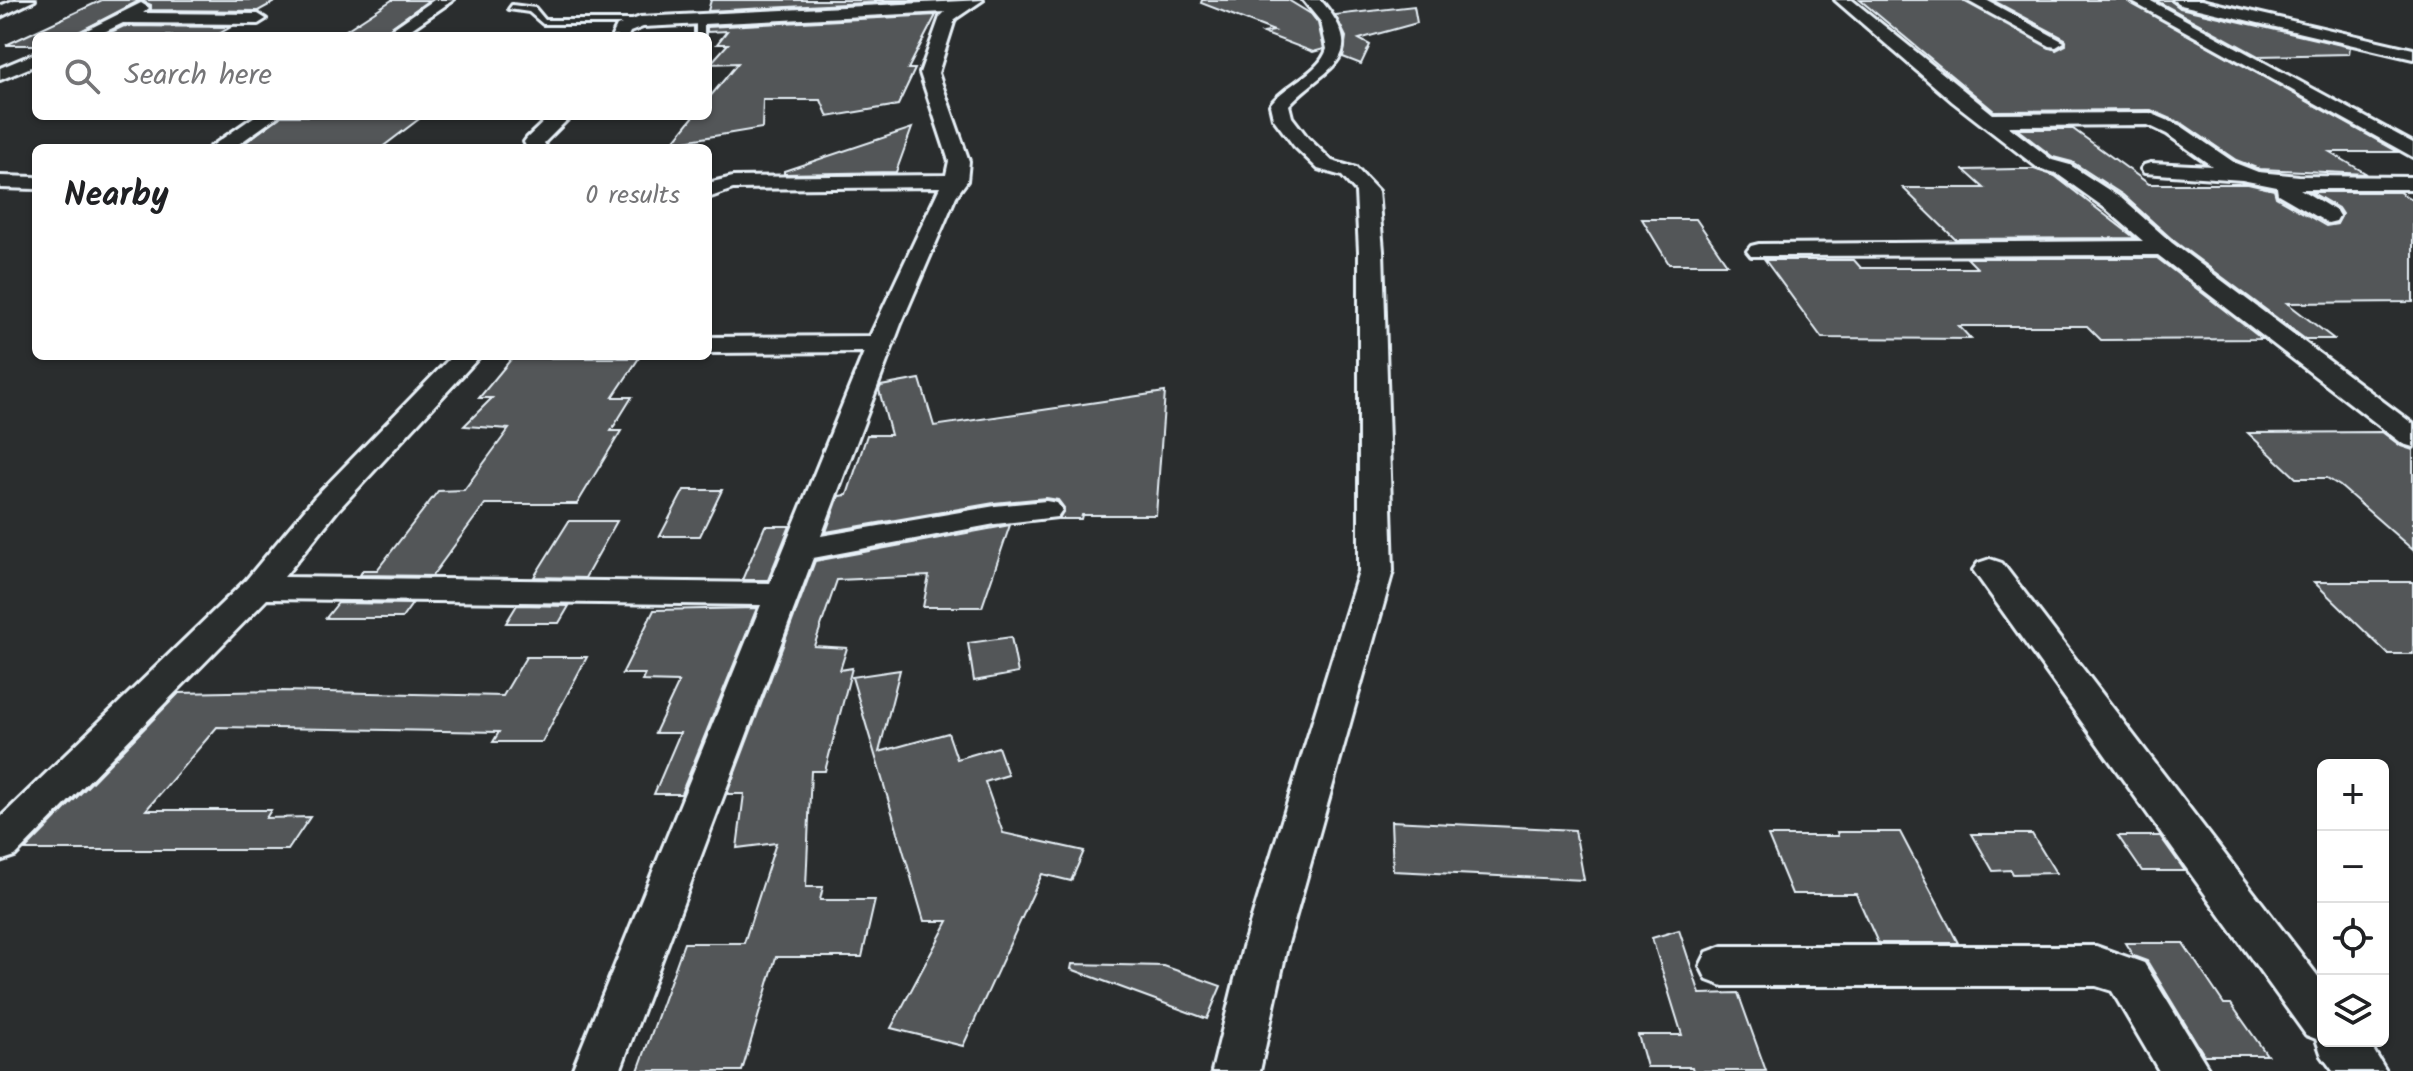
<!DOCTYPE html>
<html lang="en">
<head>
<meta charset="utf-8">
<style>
	:root { --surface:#fff; --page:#f6f6f6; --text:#202124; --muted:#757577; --line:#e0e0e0 }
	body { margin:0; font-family:Kalam,sans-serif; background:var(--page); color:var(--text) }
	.controls { position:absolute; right:24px; bottom:24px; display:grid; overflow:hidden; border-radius:12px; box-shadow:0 2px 6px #0004 }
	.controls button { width:72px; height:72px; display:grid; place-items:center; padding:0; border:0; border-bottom:2px solid var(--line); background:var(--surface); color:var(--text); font:40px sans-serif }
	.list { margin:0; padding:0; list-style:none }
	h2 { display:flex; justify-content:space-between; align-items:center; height:104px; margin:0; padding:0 32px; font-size:34px }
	h2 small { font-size:26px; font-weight:400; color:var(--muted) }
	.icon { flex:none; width:44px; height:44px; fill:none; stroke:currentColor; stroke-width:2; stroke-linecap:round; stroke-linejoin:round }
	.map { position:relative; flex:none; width:2413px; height:1071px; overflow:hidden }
	.search { position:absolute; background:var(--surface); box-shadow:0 2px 6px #0004; left:32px; top:32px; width:680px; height:88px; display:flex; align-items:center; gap:20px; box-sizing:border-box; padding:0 28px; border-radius:12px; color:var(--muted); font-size:30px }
	.panel { position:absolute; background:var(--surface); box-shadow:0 2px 6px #0004; left:32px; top:144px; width:680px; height:216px; border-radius:12px }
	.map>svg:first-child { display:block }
</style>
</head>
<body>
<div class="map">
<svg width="2413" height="1071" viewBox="0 0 2413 1071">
	<rect width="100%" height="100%" fill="#2a2d2e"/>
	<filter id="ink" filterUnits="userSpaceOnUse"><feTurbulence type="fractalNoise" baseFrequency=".0125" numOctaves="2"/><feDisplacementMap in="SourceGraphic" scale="16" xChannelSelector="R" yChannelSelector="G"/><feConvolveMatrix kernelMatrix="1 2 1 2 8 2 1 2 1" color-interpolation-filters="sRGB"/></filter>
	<g filter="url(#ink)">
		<g fill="#535759" stroke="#e8f1f8" stroke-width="2">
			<path d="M102 0H278L258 11 151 10V5L140 0 72 36H36V45H6Z"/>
			<path d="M392 0H429L379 36H337Z"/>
			<path d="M711 0H922L708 11Z"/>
			<path d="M1202 0H1288L1311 14 1318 23 1324 49 1313 52 1263 33 1274 31 1201 3Z"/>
			<path d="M1860 0H1963L2056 50 2066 45 2065 39 1992 0H2126L2398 152H2330L2367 174 2259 169 2236 160 2183 124 2151 110 1994 111Z"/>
			<path d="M2155 0H2170L2180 8 2350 47 2349 54 2258 56Z"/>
			<path d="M1414 6 1417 23 1359 39 1370 45 1361 64 1343 57 1346 37 1335 15Z"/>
			<path d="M936 15 908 69H915L898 105 828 117 821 100H763L762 128 672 143 694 116H708V99L738 63 710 64 728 44H717L727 31 707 32V27Z"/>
			<path d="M124 26 231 27 215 36H103Z"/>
			<path d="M281 116H423L381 148H238Z"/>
			<path d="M912 128 896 172 784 174V171Z"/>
			<path d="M2017 129H2073L2149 184H2248L2274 190 2276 197 2326 226 2337 224 2342 214 2338 208 2311 192H2399L2413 200V302L2287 303 2334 339H2305L2174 241 2123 195 2072 162 2053 157Z"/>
			<path d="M2018 169H2034L2055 176 2135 238 1955 239 1903 188H1984L1964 170Z"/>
			<path d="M1642 219H1696L1727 264H1669Z"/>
			<path d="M1967 258H2157L2262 339 2101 340 2087 326H1959L1971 339 1822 338 1765 260H1854L1861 268H1977Z"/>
			<path d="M512 358H639L613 397H632L611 431H621L577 504H485L432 576 360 575 363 570H377L438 491 464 490 509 429 464 426 492 398H479Z"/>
			<path d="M920 379 934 426 1165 392 1156 515H1082L1081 519H1059L1064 508 1058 500 1046 498 994 503 826 532 839 496 847 495 867 435H891L879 390 881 386Z"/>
			<path d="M2382 432 2401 446 2413 450V550L2340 486 2327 478H2296L2248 433Z"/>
			<path d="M684 490H722L700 536H660Z"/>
			<path d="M569 521H617L585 578 534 577Z"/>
			<path d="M1010 525 982 607H923L929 576 837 580 814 646 847 648 840 670 852 668 825 771H811L806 887H823L820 900H875L862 957H776L742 1071H638L684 943H744L776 843 737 848 744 794H727L815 561Z"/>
			<path d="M765 526H790L768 580H742Z"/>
			<path d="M2314 582H2413V654H2388Z"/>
			<path d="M338 603 412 604 402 618H326Z"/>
			<path d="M517 605 569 606 559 623H506Z"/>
			<path d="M757 608 681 794H654L680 733H655L679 682 642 681 645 674H622L654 610Z"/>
			<path d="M1011 637 1018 673 974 681 968 643Z"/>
			<path d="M526 657H587L542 742H493L499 732 217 727 146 810H271L266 818 310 817 288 850H25L179 693 281 691 503 696Z"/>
			<path d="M900 670 879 752 948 733 957 759 998 747 1008 775 985 782 1003 833 1084 851 1071 881 1042 874 963 1046 891 1028 948 921H924L852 677Z"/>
			<path d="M1391 821 1575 830 1584 880 1393 871Z"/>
			<path d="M1837 832H1900L1958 943H1878L1856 894H1792L1768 836H1838Z"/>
			<path d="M1972 834H2032L2056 873 2013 874 2011 870 1993 871Z"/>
			<path d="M2118 836H2160L2185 871H2142Z"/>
			<path d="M1679 930 1700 994 1738 993 1766 1071H1693L1692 1067H1647L1638 1035H1682L1652 938Z"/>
			<path d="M2125 943H2183L2224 1004H2231L2267 1055H2204L2147 961 2133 956Z"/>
			<path d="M1072 964 1164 966 1221 986 1207 1019 1071 969Z"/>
		</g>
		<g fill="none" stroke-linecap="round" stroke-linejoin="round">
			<defs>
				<g id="service">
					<path d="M512 5 535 8 545 20H640L644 22 640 24H543L529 12 509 9Z"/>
					<path d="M700 18 704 20V36H696V20Z"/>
				</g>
				<g id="minor">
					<path d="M14 0H35L0 17V6Z"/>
					<path d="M434 0H453L401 36H382Z"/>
					<path d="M983 0 955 19 938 73 969 161 967 181 956 196 901 324 821 536 995 506 1046 501 1057 503 1062 510 1057 517 995 524 813 558 620 1071H572L761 605 267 599 15 856 0 861V818L246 580 315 497 452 356H480L337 511 284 577 770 583 864 352 708 353V337L870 336 940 187 733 189 708 198V183L733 177 946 175 949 161 920 73 940 17 945 12 643 27 630 32 628 36H612L617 26 640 17Z"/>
					<path d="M1303 0H1320L1323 3C1371 61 1323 67 1289 105L1292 117 1308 138 1332 161 1356 168 1378 191 1383 251 1393 571 1287 947 1260 1071H1212L1243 947 1359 571V251L1356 192 1342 176 1318 169 1294 146 1273 118 1270 105C1285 84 1319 74 1327 49L1321 22Z"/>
					<path d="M1835 0H1852L1993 114 2150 113 2181 126 2235 163 2258 172 2299 176 2413 177V189H2300L2336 211 2339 216 2336 221 2328 223 2278 194 2277 187 2242 180 2144 173 2141 169 2144 165 2151 163 2212 166 2167 134 2148 125 2008 126 2052 160 2070 165 2121 198 2172 243 2413 424V447L2403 444 2158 255 1751 256 1747 251 1751 246 1759 244 2143 241 2105 208 2056 173 2038 168 1953 102Z"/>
					<path d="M1966 0H1986L2064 42 2056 47 2050 46Z"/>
					<path d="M2129 0H2149L2413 143V157Z"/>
					<path d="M2173 0H2201L2413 49V59L2181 5Z"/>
					<path d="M141 3 149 8 143 13 258 14 266 19 258 24 123 23 96 36H75Z"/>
					<path d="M36 53V65L0 80V68Z"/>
					<path d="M255 116H278L233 148H209Z"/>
					<path d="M550 116H571L544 143 547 148H527L524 142 527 138Z"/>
					<path d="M0 176 36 177V189L0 188Z"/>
					<path d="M1990 559 2002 563 2323 983V1041H2368L2386 1071H2333L2322 1056 2316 1039 2306 1035 1978 577 1973 570 1978 563Z"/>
					<path d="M1723 946H2096L2144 963 2210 1071H2159L2112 991 2096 986H1723L1707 980 1700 966 1707 952Z"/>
				</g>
			</defs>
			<use href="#service" stroke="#e8f1f8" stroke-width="6"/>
			<use href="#minor" stroke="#e8f1f8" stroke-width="6"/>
			<use href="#service" fill="#2a2d2e" fill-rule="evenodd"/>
			<use href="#minor" fill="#2a2d2e" fill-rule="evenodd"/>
		</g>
	</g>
</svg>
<div class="controls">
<button>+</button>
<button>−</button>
<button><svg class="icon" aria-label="locate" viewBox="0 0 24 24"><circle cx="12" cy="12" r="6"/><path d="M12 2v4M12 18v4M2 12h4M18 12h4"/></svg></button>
<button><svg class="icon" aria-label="layers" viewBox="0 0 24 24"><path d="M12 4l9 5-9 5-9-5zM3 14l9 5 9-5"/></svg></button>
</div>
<div class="search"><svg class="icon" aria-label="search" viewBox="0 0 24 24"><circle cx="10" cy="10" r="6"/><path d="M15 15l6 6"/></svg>Search here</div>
<section class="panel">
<h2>Nearby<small>0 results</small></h2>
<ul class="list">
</ul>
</section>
</div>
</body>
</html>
